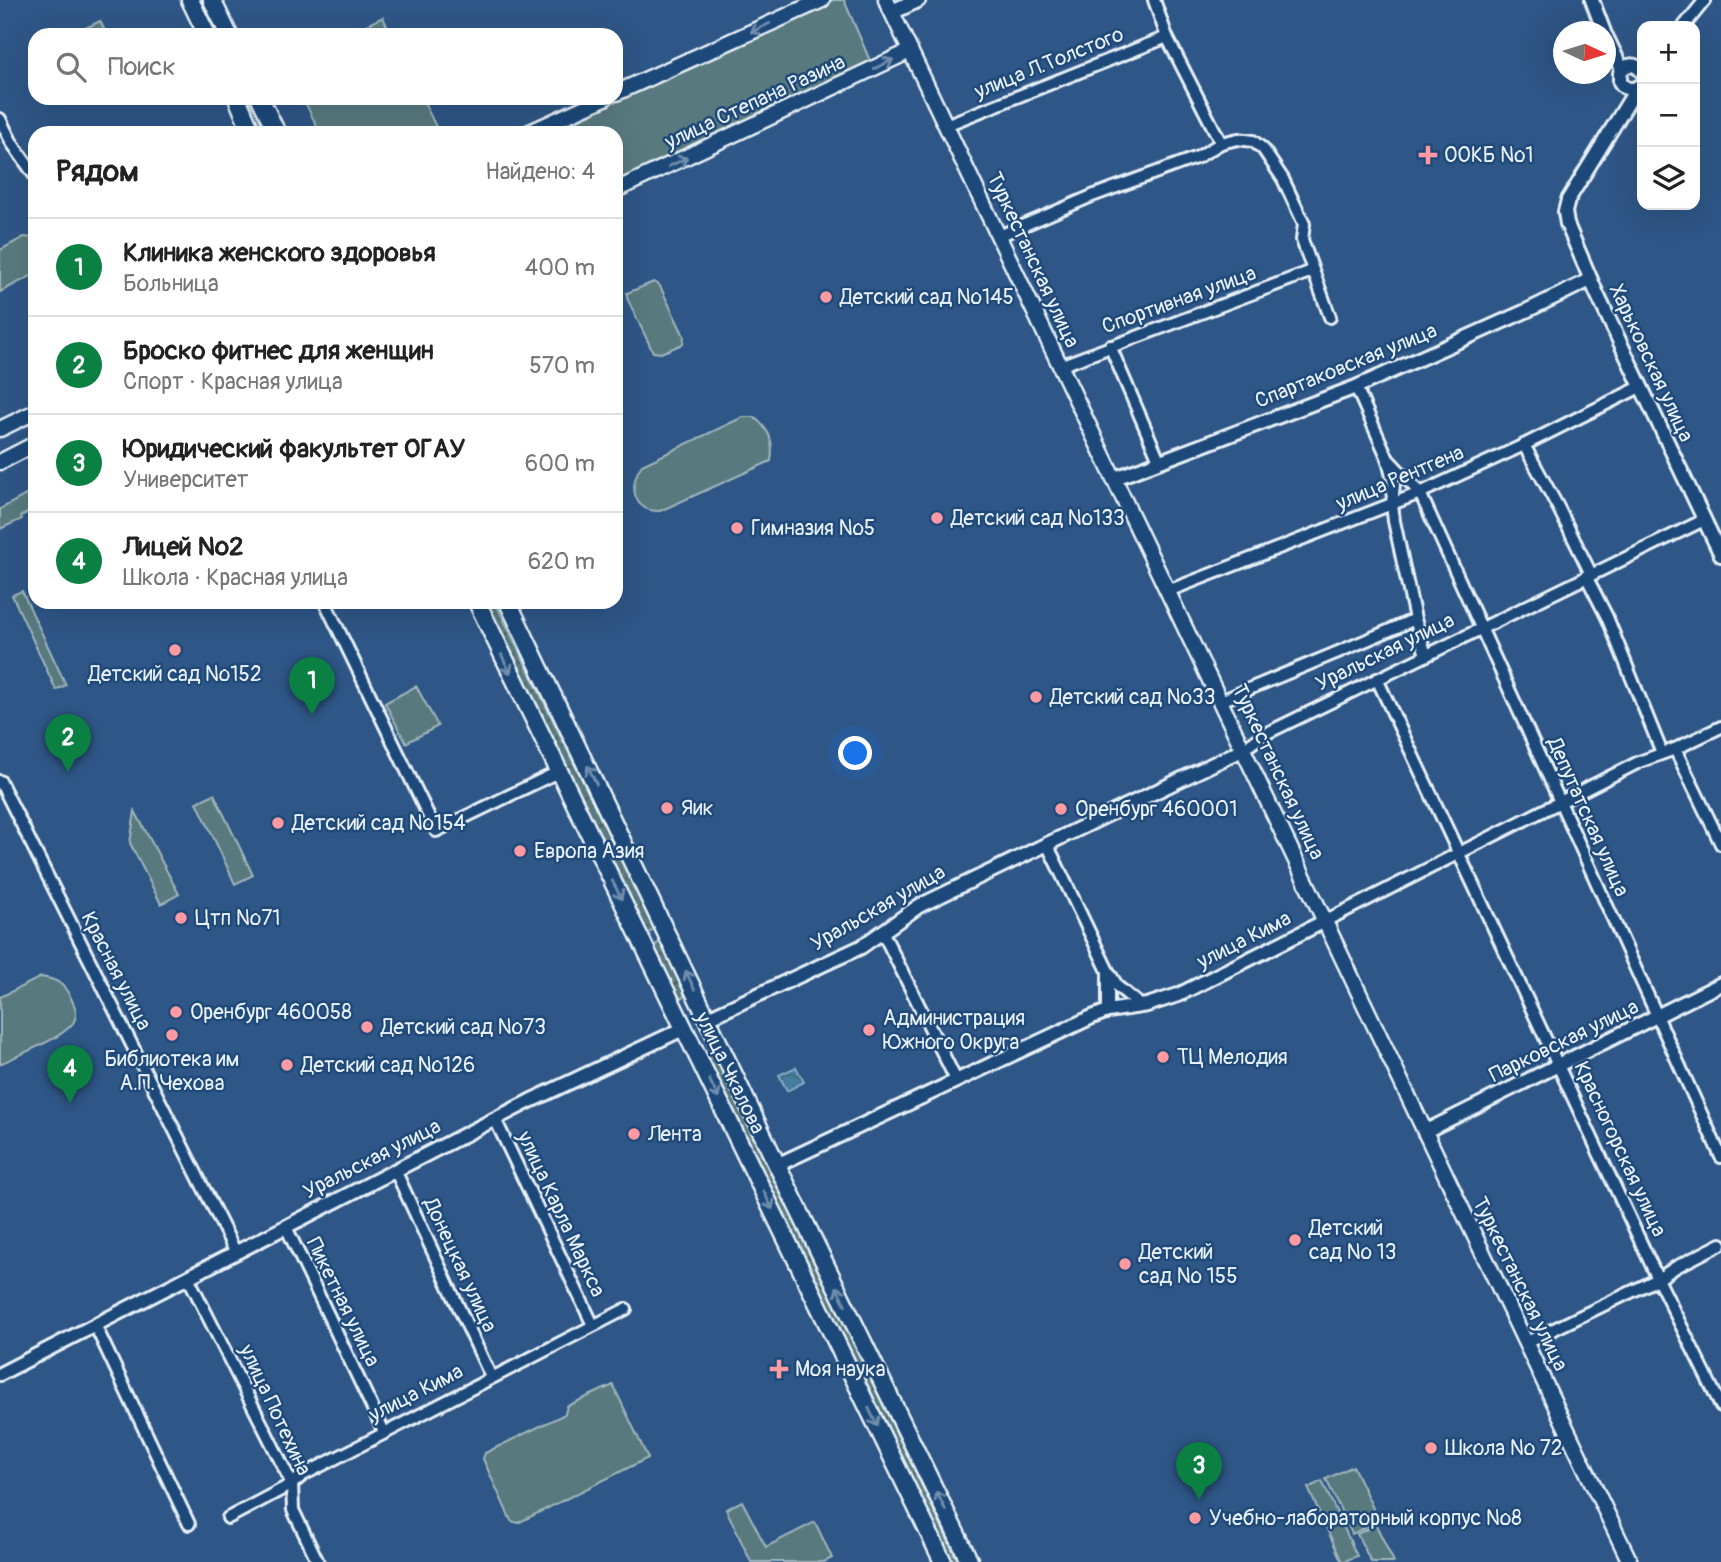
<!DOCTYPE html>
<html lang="ru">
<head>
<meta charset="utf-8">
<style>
	:root { --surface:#fff; --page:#f6f6f6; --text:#222; --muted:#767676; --line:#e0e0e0; --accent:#0b8043 }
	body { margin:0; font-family:Pangolin,sans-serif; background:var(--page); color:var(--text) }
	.controls { position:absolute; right:21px; top:21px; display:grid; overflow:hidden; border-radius:14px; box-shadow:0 7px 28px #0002 }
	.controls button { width:63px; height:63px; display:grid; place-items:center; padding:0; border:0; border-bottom:2px solid var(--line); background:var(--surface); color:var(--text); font:35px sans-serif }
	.compass { position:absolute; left:1553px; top:21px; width:63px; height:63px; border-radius:50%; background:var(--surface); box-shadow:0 7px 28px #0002; rotate:94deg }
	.you { position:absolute; left:856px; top:754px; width:24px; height:24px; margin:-18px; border:5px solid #fff; border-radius:50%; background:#1a73e8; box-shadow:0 0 0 10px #1a73e833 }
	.badge { display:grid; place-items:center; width:46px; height:46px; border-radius:50%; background:var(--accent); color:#fff; font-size:23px; font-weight:700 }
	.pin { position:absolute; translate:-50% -58px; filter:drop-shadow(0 2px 4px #0008) }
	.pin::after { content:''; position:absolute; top:37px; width:24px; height:21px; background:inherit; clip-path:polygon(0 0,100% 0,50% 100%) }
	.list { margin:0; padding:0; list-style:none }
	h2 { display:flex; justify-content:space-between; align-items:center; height:91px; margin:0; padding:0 28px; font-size:30px }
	h2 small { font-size:23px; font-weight:400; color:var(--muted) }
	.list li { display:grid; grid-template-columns:46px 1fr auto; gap:21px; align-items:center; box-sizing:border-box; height:98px; padding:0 28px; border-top:2px solid var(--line) }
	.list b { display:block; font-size:26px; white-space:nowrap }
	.list p { margin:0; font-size:23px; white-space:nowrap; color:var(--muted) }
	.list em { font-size:23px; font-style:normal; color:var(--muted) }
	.icon { flex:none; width:38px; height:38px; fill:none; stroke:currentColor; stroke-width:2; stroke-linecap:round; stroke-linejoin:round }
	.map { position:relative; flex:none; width:1721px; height:1562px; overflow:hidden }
	.search { position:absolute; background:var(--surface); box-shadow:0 7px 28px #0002; left:28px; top:28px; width:595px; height:77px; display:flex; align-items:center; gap:18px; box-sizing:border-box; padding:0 24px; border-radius:21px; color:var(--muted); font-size:26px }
	.panel { position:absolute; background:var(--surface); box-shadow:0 7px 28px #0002; left:28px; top:126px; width:595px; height:483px; border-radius:21px }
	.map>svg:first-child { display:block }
</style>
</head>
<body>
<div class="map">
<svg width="1721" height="1562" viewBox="0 0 1721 1562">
	<defs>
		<pattern id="grass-dots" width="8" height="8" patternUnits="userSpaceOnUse" patternTransform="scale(1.75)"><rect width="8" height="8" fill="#597a7f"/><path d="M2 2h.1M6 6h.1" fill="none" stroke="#506164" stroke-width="1.8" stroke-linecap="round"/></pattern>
		<pattern id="forest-firs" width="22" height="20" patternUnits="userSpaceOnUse" patternTransform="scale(1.75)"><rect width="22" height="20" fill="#597a7f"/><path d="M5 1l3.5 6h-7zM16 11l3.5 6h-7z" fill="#506164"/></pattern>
		<pattern id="water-waves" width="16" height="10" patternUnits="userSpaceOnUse" patternTransform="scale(1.75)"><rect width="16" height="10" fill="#447c9f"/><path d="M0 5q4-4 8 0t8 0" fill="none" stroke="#456579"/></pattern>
	</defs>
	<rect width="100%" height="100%" fill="#2e5686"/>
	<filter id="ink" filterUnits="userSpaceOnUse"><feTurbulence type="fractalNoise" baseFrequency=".0143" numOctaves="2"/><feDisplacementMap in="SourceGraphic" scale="14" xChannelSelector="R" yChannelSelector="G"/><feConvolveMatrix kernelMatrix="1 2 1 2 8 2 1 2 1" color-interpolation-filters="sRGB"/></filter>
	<g filter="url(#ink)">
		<g fill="url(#grass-dots)" stroke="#a0b6bc" stroke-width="2">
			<path d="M486 602H495L655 929 647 934Z"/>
			<path d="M661 941 684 984V997L680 999 654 946Z"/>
			<path d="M715 1051 958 1562H951L706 1055Z"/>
		</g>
		<path fill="url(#forest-firs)" stroke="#a0b6bc" stroke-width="2" d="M35 490V509L21 516 22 519 0 529V509Z"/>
		<g fill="#597a7f" stroke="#a0b6bc" stroke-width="2">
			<path d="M833 0H844L871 63 616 183V133H545Z"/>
			<path d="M383 17 391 35H345Z"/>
			<path d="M100 21 107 35H71Z"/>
			<path d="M303 98H422L439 133H320Z"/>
			<path d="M24 237 35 238V274L0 292V250Z"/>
			<path d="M654 282 660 286 684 336 683 344 661 353 653 352 627 298V293Z"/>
			<path d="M743 417H754C770 430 774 441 771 461L660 511C632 512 628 484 642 465Z"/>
			<path d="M22 591 66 685 56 690 12 595Z"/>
			<path d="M416 686 438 726 406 743 385 703Z"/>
			<path d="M214 794 253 875 235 884 197 802Z"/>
			<path d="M135 811 179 894 161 904 130 843Z"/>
			<path d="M41 977C57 979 64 984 71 998 74 1005 78 1011 75 1019 70 1036 17 1055 0 1064V997Z"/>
			<path d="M613 1385 648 1458 518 1523 511 1521 483 1459 485 1453 565 1414 567 1406Z"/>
			<path d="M1353 1466 1379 1521 1352 1534 1326 1479Z"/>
			<path d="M1322 1481 1357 1556 1342 1562 1308 1488Z"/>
			<path d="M742 1501 766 1547 815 1522 832 1558 824 1562H751L726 1509Z"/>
			<path d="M1376 1525 1394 1562H1371L1357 1534Z"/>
		</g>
		<path fill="url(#water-waves)" stroke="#86abc3" stroke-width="2" d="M796 1067 804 1082 787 1091 779 1075Z"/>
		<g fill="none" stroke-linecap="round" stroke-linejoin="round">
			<defs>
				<g id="minor">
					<path d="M1154 0 1167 37 1221 143 1238 139 1253 141 1263 149 1283 179 1304 224 1302 240 1330 317"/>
					<path d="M1684 26 1705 0"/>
					<path d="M0 119 12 143 35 176"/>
					<path d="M946 125 1167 37"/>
					<path d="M999 236 1092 196 1198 157 1221 143"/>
					<path d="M1110 346 1159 460"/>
					<path d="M1060 366 1312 271"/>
					<path d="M1356 387 1388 459 1420 493 1721 1157"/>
					<path d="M1524 445 1559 509 1591 574"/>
					<path d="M1388 461 1394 484 1392 504 1394 521 1415 619 1426 655"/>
					<path d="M1586 576 1607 617 1662 753"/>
					<path d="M1168 591 1420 493 1524 445 1640 387"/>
					<path d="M325 602 436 831 558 772"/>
					<path d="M1377 679 1658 1279 1721 1406"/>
					<path d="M1221 701C1285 673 1351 648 1415 619"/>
					<path d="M1244 749 1263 735 1704 520"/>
					<path d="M1675 749 1721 844"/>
					<path d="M0 781 236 1253"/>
					<path d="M1047 844 1108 971 1118 987 1140 1005"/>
					<path d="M1325 921 1639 762 1675 749 1721 727"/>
					<path d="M883 933 956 1080"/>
					<path d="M1108 1011V971"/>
					<path d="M495 1119 593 1325"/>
					<path d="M395 1170 491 1377"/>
					<path d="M286 1227 384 1432"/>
					<path d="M188 1277 292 1484 293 1510 318 1562"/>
					<path d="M95 1325 189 1524"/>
					<path d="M1525 1343 1658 1279 1676 1267 1721 1244"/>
					<path d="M228 1518 292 1484 303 1475 626 1309"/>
				</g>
				<g id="tertiary">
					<path d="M1592 0 1604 32"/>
					<path d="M1606 36 1622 69"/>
					<path d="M1640 86C1633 91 1625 90 1620 82V73C1625 63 1636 63 1642 72"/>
					<path d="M1637 88 1568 200 1565 212 1567 224 1597 294 1721 555"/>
					<path d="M1113 479 1356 387 1526 311 1590 280"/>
					<path d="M708 1018 861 947 919 906 1244 749"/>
					<path d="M1424 1132 1721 984"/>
					<path d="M777 1165 1092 1017 1108 1011 1147 1005 1178 995 1325 921"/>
					<path d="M0 1374 530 1101 685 1028"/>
				</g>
				<g id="secondary">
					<path d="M886 0 1630 1562"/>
					<path d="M892 12 918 0"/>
					<path d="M616 93 822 0"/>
					<path d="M528 133 605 98"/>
					<path d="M616 190 910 51"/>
					<path d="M0 429 35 412"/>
					<path d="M0 462 35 444"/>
				</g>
				<g id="primary">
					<path d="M190 0 207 35"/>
					<path d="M212 0 229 35"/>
					<path d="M237 98 252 133"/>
					<path d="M260 98 277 133"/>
					<path d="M477 602 943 1562"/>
					<path d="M508 602 777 1165 970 1562"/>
				</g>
			</defs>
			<use href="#minor" stroke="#e8f1f8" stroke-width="16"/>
			<use href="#tertiary" stroke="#e8f1f8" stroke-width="18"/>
			<use href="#secondary" stroke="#e8f1f8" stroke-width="19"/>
			<use href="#primary" stroke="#e8f1f8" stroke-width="21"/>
			<use href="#minor" stroke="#1f4a7a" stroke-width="10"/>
			<use href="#tertiary" stroke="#1f4a7a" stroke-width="12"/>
			<use href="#secondary" stroke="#1f4a7a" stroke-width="14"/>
			<use href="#primary" stroke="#1f4a7a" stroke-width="16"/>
		</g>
		<defs><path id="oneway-shaft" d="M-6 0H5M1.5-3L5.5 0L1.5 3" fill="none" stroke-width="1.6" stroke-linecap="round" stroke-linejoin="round" transform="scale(1.75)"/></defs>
		<g stroke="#6f8dac">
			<use href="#oneway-shaft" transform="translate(760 28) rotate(155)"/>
			<use href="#oneway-shaft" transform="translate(884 64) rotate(-26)"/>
			<use href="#oneway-shaft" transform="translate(678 162) rotate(-25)"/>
			<use href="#oneway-shaft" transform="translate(506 664) rotate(64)"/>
			<use href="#oneway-shaft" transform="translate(592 775) rotate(-116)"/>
			<use href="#oneway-shaft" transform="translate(617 890) rotate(63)"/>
			<use href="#oneway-shaft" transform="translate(690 980) rotate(-115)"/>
			<use href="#oneway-shaft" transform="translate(714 1089) rotate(64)"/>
			<use href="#oneway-shaft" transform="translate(768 1200) rotate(64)"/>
			<use href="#oneway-shaft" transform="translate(841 1296) rotate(-116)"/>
			<use href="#oneway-shaft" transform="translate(873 1417) rotate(64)"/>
			<use href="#oneway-shaft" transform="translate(941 1501) rotate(-116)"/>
		</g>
	</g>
	<g fill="#ff9aa2" stroke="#1f4a7a" stroke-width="2.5">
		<path d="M1424.5 144.5h7v7h7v7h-7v7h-7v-7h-7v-7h7z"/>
		<circle cx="826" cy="297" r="7"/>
		<circle cx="937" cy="518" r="7"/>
		<circle cx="737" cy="528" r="7"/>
		<circle cx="175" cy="650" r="7"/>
		<circle cx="1036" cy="697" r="7"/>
		<circle cx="667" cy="808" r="7"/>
		<circle cx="1061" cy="809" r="7"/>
		<circle cx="278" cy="823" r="7"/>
		<circle cx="520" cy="851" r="7"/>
		<circle cx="181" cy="918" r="7"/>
		<circle cx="176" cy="1012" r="7"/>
		<circle cx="367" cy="1027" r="7"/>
		<circle cx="869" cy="1030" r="7"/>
		<circle cx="172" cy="1035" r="7"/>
		<circle cx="1163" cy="1057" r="7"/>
		<circle cx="287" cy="1065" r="7"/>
		<circle cx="634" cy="1134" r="7"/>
		<circle cx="1295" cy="1240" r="7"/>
		<circle cx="1125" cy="1264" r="7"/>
		<path d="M775.5 1358.5h7v7h7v7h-7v7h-7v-7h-7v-7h7z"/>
		<circle cx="1431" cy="1448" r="7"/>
		<circle cx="1195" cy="1518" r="7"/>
	</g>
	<g text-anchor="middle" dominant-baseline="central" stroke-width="5" stroke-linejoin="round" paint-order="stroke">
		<g font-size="21" fill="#e8f1f8" stroke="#1f4a7a">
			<text transform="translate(1049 63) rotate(-22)">улица Л.Толстого</text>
			<text transform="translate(755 102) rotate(-25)">улица Степана Разина</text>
			<text transform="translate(1033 260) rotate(65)">Туркестанская улица</text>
			<text transform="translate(1179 300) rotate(-20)">Спортивная улица</text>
			<text transform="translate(1651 363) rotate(65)">Харьковская улица</text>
			<text transform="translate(1346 366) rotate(-22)">Спартаковская улица</text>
			<text transform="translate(1400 478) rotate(-23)">улица Рентгена</text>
			<text transform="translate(1385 652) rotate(-26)">Уральская улица</text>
			<text transform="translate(1278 772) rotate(65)">Туркестанская улица</text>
			<text transform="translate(1588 817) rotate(66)">Депутатская улица</text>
			<text transform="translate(878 908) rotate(-30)">Уральская улица</text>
			<text transform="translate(1244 940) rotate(-27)">улица Кима</text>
			<text transform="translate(116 971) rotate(63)">Красная улица</text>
			<text transform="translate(1564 1041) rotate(-26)">Парковская улица</text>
			<text transform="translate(730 1073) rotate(64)">улица Чкалова</text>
			<text transform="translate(1620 1149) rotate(65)">Красногорская улица</text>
			<text transform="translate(372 1159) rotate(-27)">Уральская улица</text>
			<text transform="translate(561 1214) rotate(65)">улица Карла Маркса</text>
			<text transform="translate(460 1265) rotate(65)">Донецкая улица</text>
			<text transform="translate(1520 1284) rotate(64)">Туркестанская улица</text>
			<text transform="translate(343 1302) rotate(64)">Пикетная улица</text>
			<text transform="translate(416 1393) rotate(-27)">улица Кима</text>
			<text transform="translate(275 1410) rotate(65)">улица Потехина</text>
		</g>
		<g font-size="21" fill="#e8f1f8" stroke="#1f4a7a" text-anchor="start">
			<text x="1444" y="155">ООКБ №1</text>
			<text x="840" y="297">Детский сад №145</text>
			<text x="951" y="518">Детский сад №133</text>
			<text x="751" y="528">Гимназия №5</text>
			<text x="175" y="674" text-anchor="middle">Детский сад №152</text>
			<text x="1050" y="697">Детский сад №33</text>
			<text x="681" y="808">Яик</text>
			<text x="1075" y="809">Оренбург 460001</text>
			<text x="292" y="823">Детский сад №154</text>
			<text x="534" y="851">Европа Азия</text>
			<text x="195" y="918">Цтп №71</text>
			<text x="190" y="1012">Оренбург 460058</text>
			<text x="883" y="1018">Администрация<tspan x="883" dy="24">Южного Округа</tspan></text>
			<text x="381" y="1027">Детский сад №73</text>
			<text x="1177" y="1057">ТЦ Мелодия</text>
			<text x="172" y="1059" text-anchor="middle">Библиотека им<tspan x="172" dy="24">А.П. Чехова</tspan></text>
			<text x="301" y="1065">Детский сад №126</text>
			<text x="648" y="1134">Лента</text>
			<text x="1309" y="1228">Детский<tspan x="1309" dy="24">сад № 13</tspan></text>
			<text x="1139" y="1252">Детский<tspan x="1139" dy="24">сад № 155</tspan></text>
			<text x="795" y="1369">Моя наука</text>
			<text x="1445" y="1448">Школа № 72</text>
			<text x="1209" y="1518">Учебно-лабораторный корпус №8</text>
		</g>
	</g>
</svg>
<div class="controls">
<button>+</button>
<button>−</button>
<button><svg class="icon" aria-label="layers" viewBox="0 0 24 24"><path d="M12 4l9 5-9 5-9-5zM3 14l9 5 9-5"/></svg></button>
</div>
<svg class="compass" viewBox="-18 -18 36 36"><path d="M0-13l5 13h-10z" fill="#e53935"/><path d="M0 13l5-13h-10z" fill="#767676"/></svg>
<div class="you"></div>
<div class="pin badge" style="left:312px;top:715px">1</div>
<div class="pin badge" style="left:68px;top:772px">2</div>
<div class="pin badge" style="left:1199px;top:1500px">3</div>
<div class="pin badge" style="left:70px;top:1103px">4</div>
<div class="search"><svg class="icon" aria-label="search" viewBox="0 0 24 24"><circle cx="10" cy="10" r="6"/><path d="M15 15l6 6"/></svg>Поиск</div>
<section class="panel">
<h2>Рядом<small>Найдено: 4</small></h2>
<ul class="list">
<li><span class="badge">1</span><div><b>Клиника женского здоровья</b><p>Больница</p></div><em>400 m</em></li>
<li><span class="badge">2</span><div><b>Броско фитнес для женщин</b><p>Спорт · Красная улица</p></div><em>570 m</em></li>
<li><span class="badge">3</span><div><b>Юридический факультет ОГАУ</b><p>Университет</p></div><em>600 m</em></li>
<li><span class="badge">4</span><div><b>Лицей №2</b><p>Школа · Красная улица</p></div><em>620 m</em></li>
</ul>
</section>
</div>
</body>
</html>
